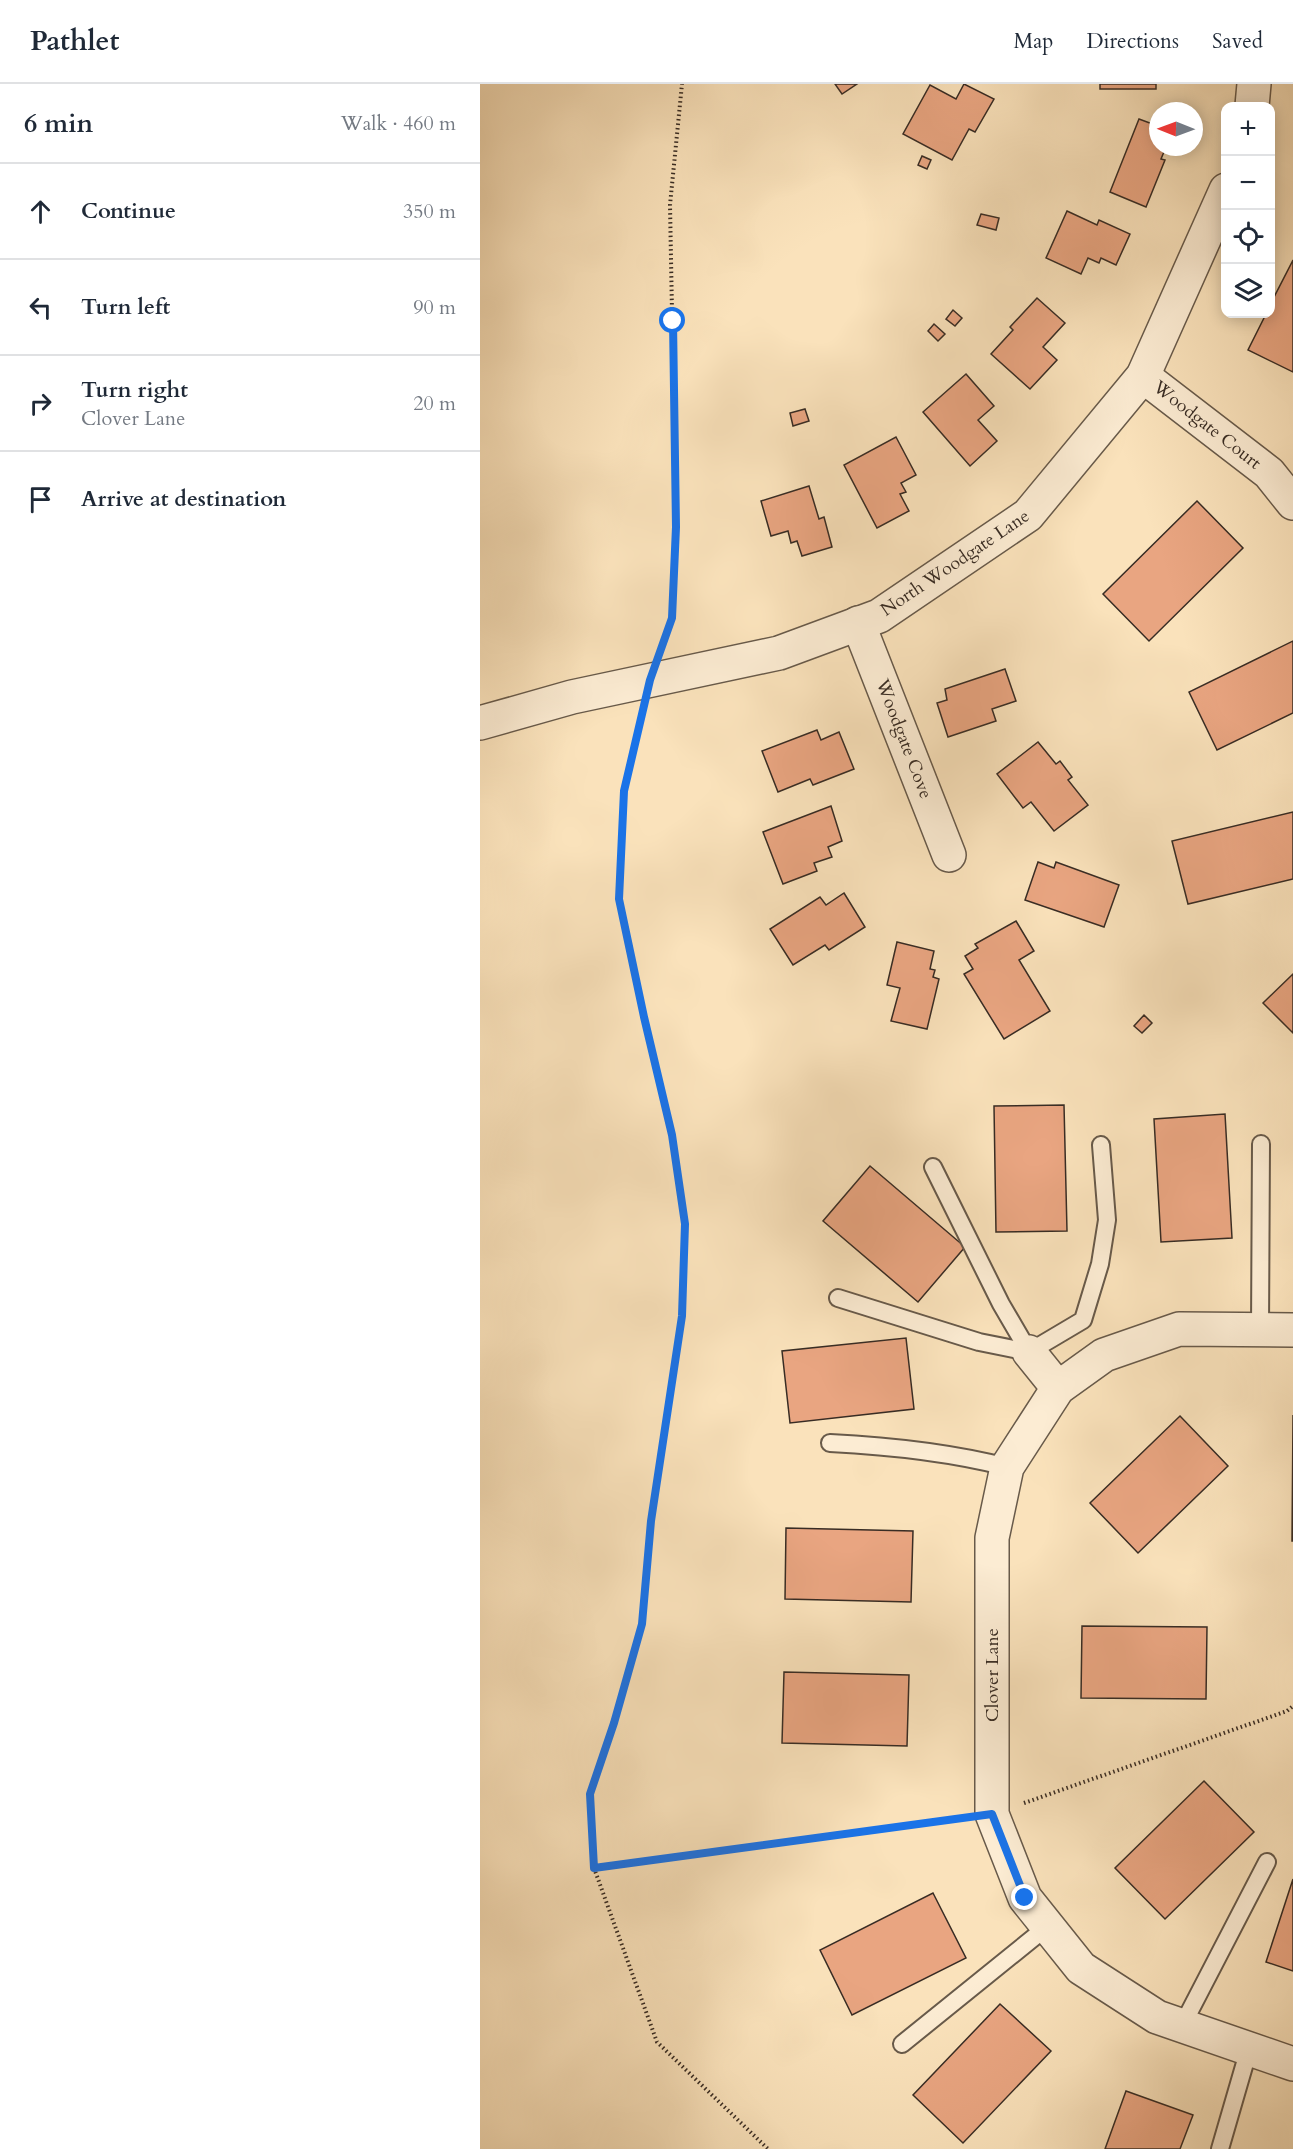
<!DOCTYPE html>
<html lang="en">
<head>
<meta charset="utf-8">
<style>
	:root { --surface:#fff; --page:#f6f6f7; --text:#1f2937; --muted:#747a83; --line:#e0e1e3 }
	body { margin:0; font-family:Cardo,serif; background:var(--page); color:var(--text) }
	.controls { position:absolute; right:18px; top:18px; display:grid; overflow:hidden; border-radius:12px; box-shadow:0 3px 15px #0003 }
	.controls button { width:54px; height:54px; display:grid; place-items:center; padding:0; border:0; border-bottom:2px solid var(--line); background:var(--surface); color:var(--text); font:30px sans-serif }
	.compass { position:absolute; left:669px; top:18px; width:54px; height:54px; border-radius:50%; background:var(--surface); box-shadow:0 3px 15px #0003; rotate:271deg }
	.stop { position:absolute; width:18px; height:18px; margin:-14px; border:4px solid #1a73e8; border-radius:50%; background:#fff }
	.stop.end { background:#1a73e8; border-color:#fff; box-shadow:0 2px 6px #0008 }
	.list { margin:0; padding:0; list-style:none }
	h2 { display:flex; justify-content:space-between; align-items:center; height:78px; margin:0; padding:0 24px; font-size:26px }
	h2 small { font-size:20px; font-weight:400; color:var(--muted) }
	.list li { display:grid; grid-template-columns:39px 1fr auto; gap:18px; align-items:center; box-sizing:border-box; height:96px; padding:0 24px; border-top:2px solid var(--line) }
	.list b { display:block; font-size:22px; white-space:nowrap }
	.list p { margin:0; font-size:20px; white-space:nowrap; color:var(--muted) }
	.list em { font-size:20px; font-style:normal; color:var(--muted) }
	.icon { flex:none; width:33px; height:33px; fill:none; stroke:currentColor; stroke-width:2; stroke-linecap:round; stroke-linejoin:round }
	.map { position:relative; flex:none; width:813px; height:2065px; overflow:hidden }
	header { display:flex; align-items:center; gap:36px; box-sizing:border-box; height:84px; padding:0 30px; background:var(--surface); border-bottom:2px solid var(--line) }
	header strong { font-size:28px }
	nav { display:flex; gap:33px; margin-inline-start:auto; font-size:21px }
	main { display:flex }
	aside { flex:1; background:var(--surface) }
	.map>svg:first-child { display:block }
</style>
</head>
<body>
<header>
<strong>Pathlet</strong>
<nav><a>Map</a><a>Directions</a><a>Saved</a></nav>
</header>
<main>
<aside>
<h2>6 min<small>Walk · 460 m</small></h2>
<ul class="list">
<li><svg class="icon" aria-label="ahead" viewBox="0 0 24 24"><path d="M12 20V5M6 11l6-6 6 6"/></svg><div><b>Continue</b></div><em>350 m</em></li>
<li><svg class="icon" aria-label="left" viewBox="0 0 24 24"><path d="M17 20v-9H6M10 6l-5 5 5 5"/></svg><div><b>Turn left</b></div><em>90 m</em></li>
<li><svg class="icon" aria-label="right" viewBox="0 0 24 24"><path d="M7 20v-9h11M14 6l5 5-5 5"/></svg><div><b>Turn right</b><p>Clover Lane</p></div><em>20 m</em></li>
<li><svg class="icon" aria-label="arrive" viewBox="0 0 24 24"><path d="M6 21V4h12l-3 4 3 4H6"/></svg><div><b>Arrive at destination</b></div></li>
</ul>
</aside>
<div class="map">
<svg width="813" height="2065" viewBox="0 0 813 2065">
	<rect width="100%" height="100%" fill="#fae2bb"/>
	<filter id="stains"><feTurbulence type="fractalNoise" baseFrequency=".00333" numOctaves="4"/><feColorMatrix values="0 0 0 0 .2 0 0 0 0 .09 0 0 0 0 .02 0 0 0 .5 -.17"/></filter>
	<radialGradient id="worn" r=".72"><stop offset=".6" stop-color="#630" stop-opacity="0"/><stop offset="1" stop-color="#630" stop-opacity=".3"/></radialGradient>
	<g fill="#e9a581" stroke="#382c24" stroke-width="1.5">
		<path d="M355 0H377L362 10Z"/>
		<path d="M484 0 514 15 495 48 489 45 472 76 423 50 450 1 476 15Z"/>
		<rect x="620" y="0" width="56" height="5"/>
		<path d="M659 35 678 42V63H686L681 75 685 76 666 123 630 108Z"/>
		<path d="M442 72 451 76 447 85 438 81Z"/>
		<path d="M587 127 617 141 619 136 650 150 636 181 621 174 619 179 608 174 601 190 566 174Z"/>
		<path d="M501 130 519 134 516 146 497 141Z"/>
		<path d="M813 176V288L768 266 786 230H790V221Z"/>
		<path d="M557 214 585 239 563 263 577 276 550 305 511 270 533 246 530 243Z"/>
		<path d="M473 226 482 234 475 242 466 235Z"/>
		<path d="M454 240 465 250 458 257 448 247Z"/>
		<path d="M486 290 514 322 498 336 517 357 490 382 443 328Z"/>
		<path d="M325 325 329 337 313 342 310 329Z"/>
		<path d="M416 353 436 391 421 399 426 408 420 410 429 427 397 444 364 381Z"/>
		<path d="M329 402 339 435 344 433 352 463 322 472 317 457 311 459 308 447 291 452 281 417Z"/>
		<path d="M717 417 763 464 669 557 623 510Z"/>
		<path d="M813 557V629L737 666 709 608Z"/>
		<path d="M525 585 536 617 512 625 516 637 468 653 457 619 467 616 465 605Z"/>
		<path d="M337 646 341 656 359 648 374 685 333 701 330 695 298 708 282 667Z"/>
		<path d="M558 658 576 680 580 677 592 693 588 696 608 721 574 747 551 718 543 724 517 690Z"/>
		<path d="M351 722 362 757 348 763 352 773 334 779 337 787 303 800 283 748Z"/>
		<path d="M813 728V795L708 820 692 757Z"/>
		<path d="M558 778 574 784 576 778 639 801 624 843 545 816Z"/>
		<path d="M364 809 385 843 349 866 345 861 313 881 290 845 340 813 346 821Z"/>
		<path d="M536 837 554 867 539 876 570 927 524 955 484 890 493 885 485 872 498 864 495 860Z"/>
		<path d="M417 858 454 867 450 885 455 886 453 893 459 895 447 945 411 937 420 904 407 901Z"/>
		<path d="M813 890V949L783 919Z"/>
		<path d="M664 931 672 939 662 949 654 942Z"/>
		<path d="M584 1021 587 1147 516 1148 514 1022Z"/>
		<path d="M745 1030 752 1154 681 1158 674 1035Z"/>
		<path d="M390 1082 485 1163 438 1218 343 1137Z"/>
		<path d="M426 1254 434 1325 310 1339 302 1267Z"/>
		<path d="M813 1331V1457H812Z"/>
		<path d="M700 1332 748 1382 658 1469 610 1419Z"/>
		<path d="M306 1444 433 1447 431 1518 305 1515Z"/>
		<path d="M602 1542 727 1543 726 1615 601 1614Z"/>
		<path d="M304 1588 429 1591 427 1662 302 1659Z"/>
		<path d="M724 1697 774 1748 685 1835 635 1784Z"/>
		<path d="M813 1795V1887L786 1878Z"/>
		<path d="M453 1809 486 1874 372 1931 340 1866Z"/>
		<path d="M520 1920 571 1967 483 2059 433 2011Z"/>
		<path d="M646 2007 713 2031 700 2065H625Z"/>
	</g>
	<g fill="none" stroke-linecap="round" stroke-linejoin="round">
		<defs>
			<g id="lane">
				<path d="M453 1083 521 1220 549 1268"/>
				<path d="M358 1214 499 1258 549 1268 603 1236 620 1180 627 1136 621 1061"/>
				<path d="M780 1246 781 1060"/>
				<path d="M350 1359C410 1362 468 1368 527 1383"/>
				<path d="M702 1942 787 1778"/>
				<path d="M422 1960 568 1842"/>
				<path d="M740 2065 769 1965"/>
			</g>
			<g id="street">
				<path d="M772 22 774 0"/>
				<path d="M663 292 789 389 813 419"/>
				<path d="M378 539 469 771"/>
				<path d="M0 639 92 613 299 569 399 532 548 431 663 292 746 106"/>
				<path d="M813 1246 699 1245 624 1271 578 1304 527 1383 512 1454V1730L545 1814 601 1884 677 1933 813 1980"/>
				<path d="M549 1268 578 1304"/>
			</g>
		</defs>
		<use href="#lane" stroke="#685a4a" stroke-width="20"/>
		<use href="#street" stroke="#685a4a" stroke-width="36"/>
		<g stroke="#382c24" stroke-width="4" stroke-dasharray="1.5 3" stroke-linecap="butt">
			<path d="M183 561 192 534 196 443 190 121 202 0"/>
			<path d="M163 629 144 707 139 815 164 933 192 1051 205 1140 202 1232 171 1437 162 1540 134 1639 110 1710 114 1784 177 1958 288 2065"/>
			<path d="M544 1719 807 1627 813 1622"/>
			<path d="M114 1784 482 1734"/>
		</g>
		<use href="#lane" stroke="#fcecd3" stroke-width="16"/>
		<use href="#street" stroke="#fcecd3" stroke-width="33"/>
	</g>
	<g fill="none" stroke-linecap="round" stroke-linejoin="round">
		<path stroke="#1a73e8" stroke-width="8" d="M193 237 196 443 192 534 170 596 144 707 139 815 164 933 192 1051 205 1140 202 1232 171 1437 162 1540 134 1639 110 1710 114 1784 512 1730 545 1814"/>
	</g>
	<g text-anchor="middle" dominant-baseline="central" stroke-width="4.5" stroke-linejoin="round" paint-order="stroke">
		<g font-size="18" fill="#382c24" stroke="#fcecd3">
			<text transform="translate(727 341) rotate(38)">Woodgate Court</text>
			<text transform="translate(475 479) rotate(-34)">North Woodgate Lane</text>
			<text transform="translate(424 655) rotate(69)">Woodgate Cove</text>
			<text transform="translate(512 1591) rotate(-90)">Clover Lane</text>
		</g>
	</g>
	<rect width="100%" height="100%" filter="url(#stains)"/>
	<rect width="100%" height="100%" fill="url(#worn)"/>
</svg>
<div class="controls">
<button>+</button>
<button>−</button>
<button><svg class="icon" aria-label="locate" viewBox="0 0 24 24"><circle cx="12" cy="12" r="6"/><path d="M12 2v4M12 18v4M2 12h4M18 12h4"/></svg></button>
<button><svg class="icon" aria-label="layers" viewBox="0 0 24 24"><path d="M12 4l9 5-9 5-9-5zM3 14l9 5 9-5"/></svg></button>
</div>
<svg class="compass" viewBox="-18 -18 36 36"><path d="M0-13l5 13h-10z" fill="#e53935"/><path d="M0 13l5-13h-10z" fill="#747a83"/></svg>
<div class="stop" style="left:193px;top:237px"></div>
<div class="stop end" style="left:545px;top:1814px"></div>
</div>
</main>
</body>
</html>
